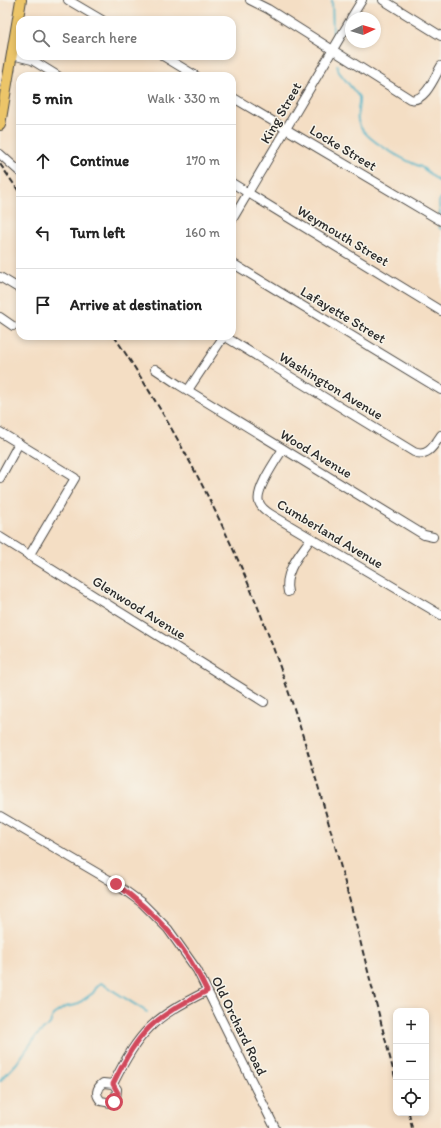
<!DOCTYPE html>
<html lang="en">
<head>
<meta charset="utf-8">
<style>
	:root { --surface:#fff; --page:#f6f6f6; --text:#222; --muted:#767676; --line:#e0e0e0 }
	body { margin:0; font-family:Itim,sans-serif; background:var(--page); color:var(--text) }
	.controls { position:absolute; right:12px; bottom:12px; display:grid; overflow:hidden; border-radius:8px; box-shadow:0 2px 6px #0003 }
	.controls button { width:36px; height:36px; display:grid; place-items:center; padding:0; border:0; border-bottom:1px solid var(--line); background:var(--surface); color:var(--text); font:20px sans-serif }
	.compass { position:absolute; left:345px; top:12px; width:36px; height:36px; border-radius:50%; background:var(--surface); box-shadow:0 2px 6px #0003; rotate:86deg }
	.stop { position:absolute; width:12px; height:12px; margin:-9px; border:3px solid #d1495b; border-radius:50%; background:#fff }
	.stop.end { background:#d1495b; border-color:#fff; box-shadow:0 1px 4px #0008 }
	.list { margin:0; padding:0; list-style:none }
	h2 { display:flex; justify-content:space-between; align-items:center; height:52px; margin:0; padding:0 16px; font-size:17px }
	h2 small { font-size:13px; font-weight:400; color:var(--muted) }
	.list li { display:grid; grid-template-columns:26px 1fr auto; gap:12px; align-items:center; box-sizing:border-box; height:72px; padding:0 16px; border-top:1px solid var(--line) }
	.list b { display:block; font-size:15px; white-space:nowrap }
	.list em { font-size:13px; font-style:normal; color:var(--muted) }
	.icon { flex:none; width:22px; height:22px; fill:none; stroke:currentColor; stroke-width:2; stroke-linecap:round; stroke-linejoin:round }
	.map { position:relative; flex:none; width:441px; height:1128px; overflow:hidden }
	.search { position:absolute; background:var(--surface); box-shadow:0 2px 6px #0003; left:16px; top:16px; width:220px; height:44px; display:flex; align-items:center; gap:10px; box-sizing:border-box; padding:0 14px; border-radius:12px; color:var(--muted); font-size:15px }
	.panel { position:absolute; background:var(--surface); box-shadow:0 2px 6px #0003; left:16px; top:72px; width:220px; height:268px; border-radius:12px }
	.map>svg:first-child { display:block }
</style>
</head>
<body>
<div class="map">
<svg width="441" height="1128" viewBox="0 0 441 1128">
	<rect width="100%" height="100%" fill="#f7f3e8"/>
	<filter id="ink" filterUnits="userSpaceOnUse"><feTurbulence type="fractalNoise" baseFrequency=".025" numOctaves="2"/><feDisplacementMap in="SourceGraphic" scale="8" xChannelSelector="R" yChannelSelector="G"/><feConvolveMatrix kernelMatrix="1 2 1 2 8 2 1 2 1" color-interpolation-filters="sRGB"/></filter>
	<filter id="wash" filterUnits="userSpaceOnUse"><feTurbulence type="fractalNoise" baseFrequency=".012" numOctaves="4" result="noise"/><feDisplacementMap in="SourceGraphic" scale="16" xChannelSelector="R" yChannelSelector="G"/><feGaussianBlur stdDeviation="0.9" result="paint"/><feColorMatrix in="noise" values="0 0 0 0 0 0 0 0 0 0 0 0 0 0 0 0 0 1.4 0 .05"/><feComposite in="paint" operator="in"/></filter>
	<g filter="url(#wash)">
		<rect width="100%" height="100%" fill="#f4dec4"/>
		<g fill="none" stroke-linecap="round" stroke-linejoin="round">
			<g stroke="#45afc4" stroke-width="2">
				<path d="M332 0 333 35"/>
				<path d="M337 65 339 72 359 97C360 107 355 115 359 124 365 140 404 160 419 166 425 168 435 179 441 183"/>
				<path d="M440 216 439 202 441 198"/>
				<path d="M439 227 441 229"/>
				<path d="M0 1081 17 1063 36 1036 50 1024 53 1015 65 1007 76 1005 93 993 98 985 101 983 147 1012"/>
			</g>
		</g>
	</g>
	<g filter="url(#ink)">
		<g fill="none" stroke-linecap="round" stroke-linejoin="round">
			<defs>
				<g id="minor">
					<path d="M68 0 102 20"/>
					<path d="M250 0 268 9 410 99C425 103 435 76 441 66"/>
					<path d="M383 0 441 36"/>
					<path d="M351 18 362 0"/>
					<path d="M12 55 32 60 58 76"/>
					<path d="M163 56 196 76"/>
					<path d="M232 97 441 221"/>
					<path d="M0 154 20 172"/>
					<path d="M232 183 441 311"/>
					<path d="M232 220 351 19"/>
					<path d="M232 263 441 390"/>
					<path d="M0 277 20 289"/>
					<path d="M0 317 13 326"/>
					<path d="M224 336 414 452C428 458 434 445 441 435"/>
					<path d="M155 369 179 385 424 535 433 537"/>
					<path d="M188 390 224 336"/>
					<path d="M0 432 75 478 29 556"/>
					<path d="M283 449C276 460 255 490 259 502 261 508 267 512 272 515L441 615"/>
					<path d="M0 478 19 443"/>
					<path d="M0 537 264 702"/>
					<path d="M288 592C283 572 301 553 311 538"/>
					<path d="M0 816 116 884 142 903 168 929 197 970 275 1128"/>
					<path d="M113 1084 117 1089 116 1099 111 1103 101 1101C95 1095 96 1088 103 1083L113 1084C140 1030 153 1018 207 991"/>
				</g>
				<path id="major" d="M0 125 21 0"/>
			</defs>
			<use href="#minor" stroke="#494642" stroke-width="10"/>
			<use href="#major" stroke="#494642" stroke-width="12"/>
			<use href="#minor" stroke="#fff" stroke-width="8"/>
			<use href="#major" stroke="#ecc569" stroke-width="10"/>
			<g stroke="#2b2b2b" stroke-width="2" stroke-dasharray="6 3" stroke-linecap="butt">
				<path d="M0 164 20 193"/>
				<path d="M114 336C171 421 221 514 259 610 318 762 355 923 396 1081"/>
				<path d="M409 1113 412 1128"/>
			</g>
		</g>
	</g>
	<g fill="none" stroke-linecap="round" stroke-linejoin="round" filter="url(#ink)">
		<path stroke="#d1495b" stroke-width="5" d="M114 1102 118 1093 113 1084C139 1030 153 1018 207 991 186 946 156 913 116 884"/>
	</g>
	<g text-anchor="middle" dominant-baseline="central" stroke-width="3" stroke-linejoin="round" paint-order="stroke">
		<g font-size="14" fill="#2b2b2b" stroke="#f7f3e8">
			<text transform="translate(281 113) rotate(-60)">King Street</text>
			<text transform="translate(343 148) rotate(31)">Locke Street</text>
			<text transform="translate(343 236) rotate(31)">Weymouth Street</text>
			<text transform="translate(343 315) rotate(31)">Lafayette Street</text>
			<text transform="translate(331 386) rotate(31)">Washington Avenue</text>
			<text transform="translate(316 454) rotate(31)">Wood Avenue</text>
			<text transform="translate(330 534) rotate(31)">Cumberland Avenue</text>
			<text transform="translate(139 608) rotate(32)">Glenwood Avenue</text>
			<text transform="translate(239 1026) rotate(64)">Old Orchard Road</text>
		</g>
	</g>
</svg>
<div class="controls">
<button>+</button>
<button>−</button>
<button><svg class="icon" aria-label="locate" viewBox="0 0 24 24"><circle cx="12" cy="12" r="6"/><path d="M12 2v4M12 18v4M2 12h4M18 12h4"/></svg></button>
</div>
<svg class="compass" viewBox="-18 -18 36 36"><path d="M0-13l5 13h-10z" fill="#e53935"/><path d="M0 13l5-13h-10z" fill="#767676"/></svg>
<div class="stop" style="left:114px;top:1102px"></div>
<div class="stop end" style="left:116px;top:884px"></div>
<div class="search"><svg class="icon" aria-label="search" viewBox="0 0 24 24"><circle cx="10" cy="10" r="6"/><path d="M15 15l6 6"/></svg>Search here</div>
<section class="panel">
<h2>5 min<small>Walk · 330 m</small></h2>
<ul class="list">
<li><svg class="icon" aria-label="ahead" viewBox="0 0 24 24"><path d="M12 20V5M6 11l6-6 6 6"/></svg><div><b>Continue</b></div><em>170 m</em></li>
<li><svg class="icon" aria-label="left" viewBox="0 0 24 24"><path d="M17 20v-9H6M10 6l-5 5 5 5"/></svg><div><b>Turn left</b></div><em>160 m</em></li>
<li><svg class="icon" aria-label="arrive" viewBox="0 0 24 24"><path d="M6 21V4h12l-3 4 3 4H6"/></svg><div><b>Arrive at destination</b></div></li>
</ul>
</section>
</div>
</body>
</html>
